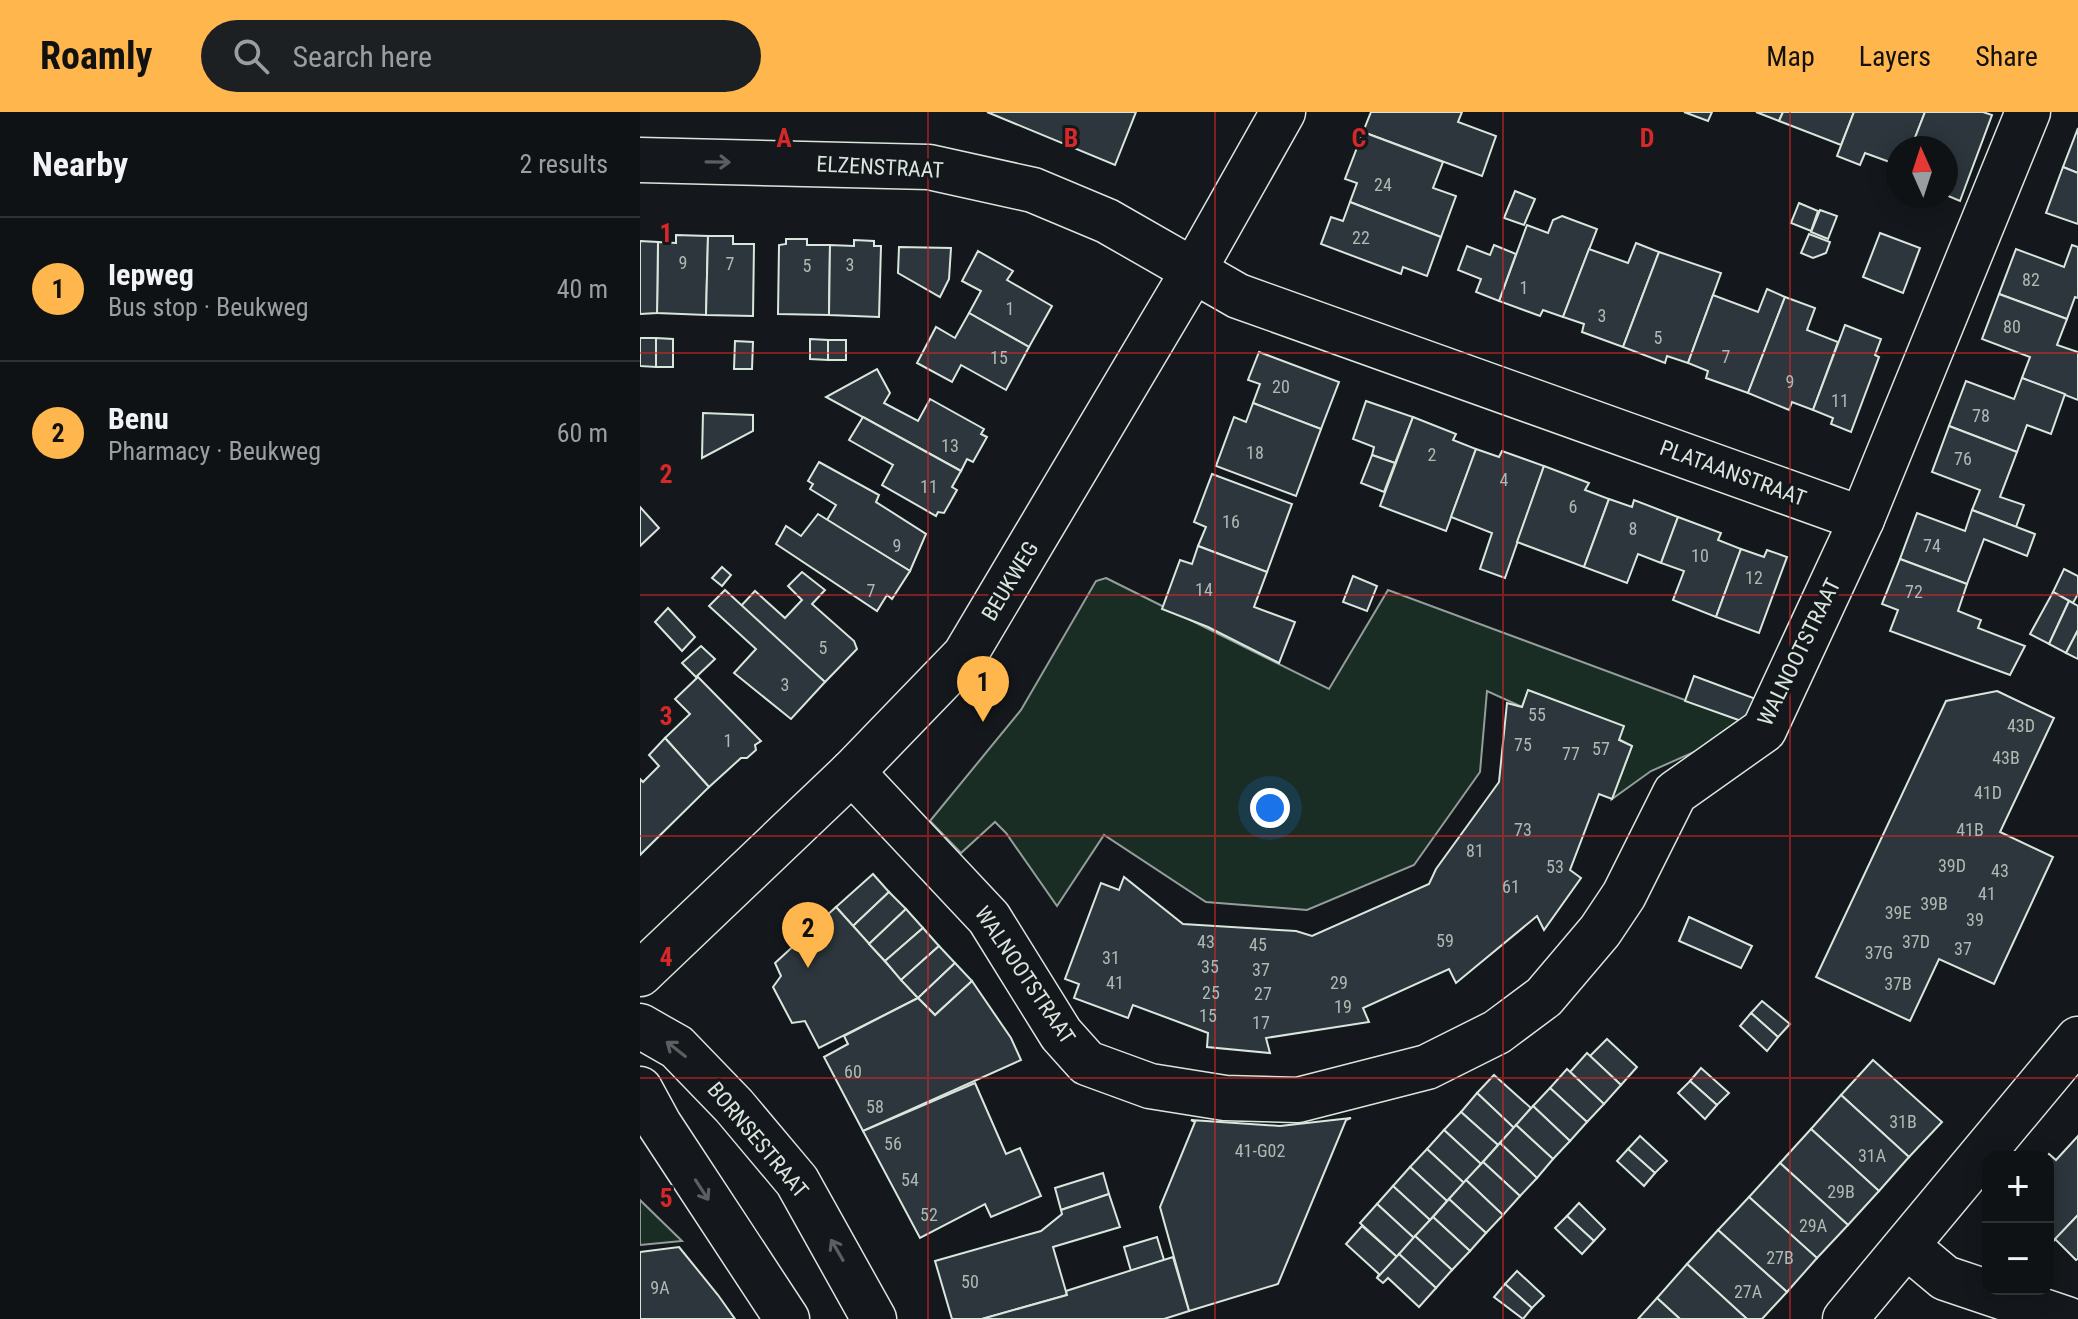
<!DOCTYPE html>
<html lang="en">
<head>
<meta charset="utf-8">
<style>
	:root { --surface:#0f1215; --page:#1d2022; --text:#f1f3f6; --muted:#9b9ea0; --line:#2f3234; --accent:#ffb74d }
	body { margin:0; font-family:"Roboto Condensed",sans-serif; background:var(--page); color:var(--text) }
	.controls { position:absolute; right:24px; bottom:24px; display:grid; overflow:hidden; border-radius:16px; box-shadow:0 4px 20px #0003 }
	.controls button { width:72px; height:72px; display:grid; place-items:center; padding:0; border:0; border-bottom:2px solid var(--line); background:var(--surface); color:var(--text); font:40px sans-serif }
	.compass { position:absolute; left:1246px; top:24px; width:72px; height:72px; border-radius:50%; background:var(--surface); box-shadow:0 4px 20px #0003; rotate:357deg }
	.you { position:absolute; left:630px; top:696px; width:28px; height:28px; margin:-20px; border:6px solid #fff; border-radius:50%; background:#1a73e8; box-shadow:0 0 0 12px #1a73e833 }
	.badge { display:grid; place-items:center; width:52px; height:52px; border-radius:50%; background:var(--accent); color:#111; font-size:26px; font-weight:700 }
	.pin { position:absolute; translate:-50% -66px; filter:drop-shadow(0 2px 4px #0008) }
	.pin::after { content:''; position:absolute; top:42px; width:28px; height:24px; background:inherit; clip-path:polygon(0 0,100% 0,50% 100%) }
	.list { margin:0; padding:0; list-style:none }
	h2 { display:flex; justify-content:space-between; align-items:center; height:104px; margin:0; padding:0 32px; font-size:34px }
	h2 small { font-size:26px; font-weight:400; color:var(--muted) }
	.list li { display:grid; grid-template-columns:52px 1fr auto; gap:24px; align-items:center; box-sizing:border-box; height:144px; padding:0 32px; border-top:2px solid var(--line) }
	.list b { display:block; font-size:30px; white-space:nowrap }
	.list p { margin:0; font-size:26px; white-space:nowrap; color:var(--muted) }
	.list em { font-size:26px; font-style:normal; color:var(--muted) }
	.icon { flex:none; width:44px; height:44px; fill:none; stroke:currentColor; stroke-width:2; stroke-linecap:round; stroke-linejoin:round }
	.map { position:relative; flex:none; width:1438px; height:1207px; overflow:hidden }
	header { display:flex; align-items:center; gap:48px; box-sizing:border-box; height:112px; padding:0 40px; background:var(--accent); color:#111 }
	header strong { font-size:38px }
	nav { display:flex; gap:44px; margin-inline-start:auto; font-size:28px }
	.search { width:560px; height:72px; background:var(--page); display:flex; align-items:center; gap:20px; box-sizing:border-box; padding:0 28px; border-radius:44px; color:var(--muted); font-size:30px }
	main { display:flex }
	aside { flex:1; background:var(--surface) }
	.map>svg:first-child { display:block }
</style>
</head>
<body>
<header>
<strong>Roamly</strong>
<div class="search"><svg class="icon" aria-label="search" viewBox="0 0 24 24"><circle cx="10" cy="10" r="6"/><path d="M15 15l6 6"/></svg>Search here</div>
<nav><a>Map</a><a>Layers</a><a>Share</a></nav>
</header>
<main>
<aside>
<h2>Nearby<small>2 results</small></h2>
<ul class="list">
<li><span class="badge">1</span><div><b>Iepweg</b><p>Bus stop · Beukweg</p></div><em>40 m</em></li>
<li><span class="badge">2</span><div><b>Benu</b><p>Pharmacy · Beukweg</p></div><em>60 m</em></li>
</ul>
</aside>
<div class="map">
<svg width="1438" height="1207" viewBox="0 0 1438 1207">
	<rect width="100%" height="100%" fill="#14181c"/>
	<g fill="#1a2d24" stroke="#939e99" stroke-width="2">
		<path d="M466 466 689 577 748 478 1107 611 1086 626 1011 659 972 687 992 634 888 579 882 595 847 579 840 660 774 753 667 798 566 790 464 723 417 794 366 721 355 710 321 741 290 709 381 598 456 469Z"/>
		<path d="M0 1088 42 1129 0 1133Z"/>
	</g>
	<g fill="#2c363c" stroke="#d8e6dc" stroke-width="2">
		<path d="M347 0H496L475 53Z"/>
		<path d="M731 0H822L818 10 856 24 842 64 723 20Z"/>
		<path d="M1044 0H1072L1068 9Z"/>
		<path d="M1116 0H1143L1139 9Z"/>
		<path d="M1143 0H1214L1201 33 1139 9Z"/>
		<path d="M1214 0H1285L1271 36H1258V53L1225 41 1220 53 1197 44Z"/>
		<path d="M1285 0H1343L1352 3 1320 89 1306 83V36H1271Z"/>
		<path d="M1438 16V61L1423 55Z"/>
		<path d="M723 20 803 50 793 76 816 84 801 125 710 90 717 71 705 67Z"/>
		<path d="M1423 55 1438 61V112L1406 101Z"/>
		<path d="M875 79 895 87 884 113 864 106Z"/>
		<path d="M710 90 801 125 787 164 763 155 761 162 681 132 691 105 703 109Z"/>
		<path d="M1159 91 1178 99 1171 119 1151 111Z"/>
		<path d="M1180 98 1197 104 1188 127 1171 120Z"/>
		<path d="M922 104 957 117 923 205 903 198 900 204 859 189 887 113 908 121 913 108Z"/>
		<path d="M1240 121 1280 136 1263 181 1223 165Z"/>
		<path d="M1169 122 1190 130 1186 141 1173 146 1161 141Z"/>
		<path d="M36 123 68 124 66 203 17 201 18 130 36 131Z"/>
		<path d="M68 124H93V132H114L113 204 66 203Z"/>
		<path d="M146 127H167V133H190L189 203 138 202 139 133 146 132Z"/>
		<path d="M214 128 234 129V134H241L239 205 189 203 190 133 214 134Z"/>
		<path d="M0 129 18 130 17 201 0 202Z"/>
		<path d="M996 131 1019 140 983 235 942 220 944 212 923 205 949 137 988 151Z"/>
		<path d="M854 133 876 142 859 189 836 180 841 167 818 158 827 134 850 143Z"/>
		<path d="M1432 133 1438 135V186L1435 185 1427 207 1359 182 1376 137 1424 155Z"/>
		<path d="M259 135 311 136 309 167 300 185 258 161Z"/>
		<path d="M338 139 373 159 367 168 412 194 389 235 329 201 341 179 322 169Z"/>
		<path d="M1019 140 1081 161 1048 251 1027 244 1025 251 983 235Z"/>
		<path d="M1127 177 1145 185 1108 281 1066 266 1068 259 1048 251 1073 183 1118 200Z"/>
		<path d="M1359 182 1427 207 1417 233 1438 240V288L1382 266 1390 245 1342 227Z"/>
		<path d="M1145 185 1175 196 1167 218 1198 230 1173 298 1152 290 1149 298 1108 281Z"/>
		<path d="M329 201 389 235 366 278 321 253 312 270 277 251 296 215 315 226Z"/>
		<path d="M1205 213 1241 227 1235 243 1239 245 1211 320 1191 312 1193 306 1173 298Z"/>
		<path d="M0 226H16V255L0 254Z"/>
		<path d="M16 226 33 227V255H16Z"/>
		<path d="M170 227 188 228V248L170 247Z"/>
		<rect x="188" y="228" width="18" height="20"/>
		<path d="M95 229 113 230 112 257H94Z"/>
		<path d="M619 240 699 270 681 317 613 291 620 272 608 268Z"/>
		<path d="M237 257 250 281 244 291 278 309 290 287 344 317 341 322 347 325 333 350 327 347 321 359 186 285Z"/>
		<path d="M1382 266 1425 282 1411 322 1387 313 1377 340 1309 314 1326 269 1374 287Z"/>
		<path d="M726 289 773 305 755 351 732 343 734 335 713 327Z"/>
		<path d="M613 291 681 317 656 384 576 354 594 305 606 310Z"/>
		<path d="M63 301 113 303V319L62 346Z"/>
		<path d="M223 305 321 359 312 375 317 378 304 401 298 400 296 404 242 373 253 353 209 328Z"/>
		<path d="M773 305 816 322 813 328 836 337 806 419 740 394Z"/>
		<path d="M1309 314 1377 340 1360 385 1384 393 1376 415 1332 398 1340 378 1292 360Z"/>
		<path d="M836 337 859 345 862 339 904 354 865 466 840 457 852 421 811 405Z"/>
		<path d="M732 343 755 351 744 380 721 371Z"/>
		<path d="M179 350 239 383 236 390 286 422 270 459 187 408 196 393 170 377 173 372 168 369Z"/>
		<path d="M904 354 949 371 945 378 969 387 944 455 877 430Z"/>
		<path d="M572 362 652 392 627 460 558 434 566 415 554 410Z"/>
		<path d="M969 387 992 395 994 388 1038 405 1021 451 998 442 987 471 944 455Z"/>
		<path d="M0 395 19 416 0 434Z"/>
		<path d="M1332 398 1395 422 1387 444 1344 427 1327 472 1260 447 1277 401 1325 419Z"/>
		<path d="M178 402 270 459 252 487 247 483 237 499 136 432 146 414 161 424Z"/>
		<path d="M1038 405 1081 421 1078 428 1101 437 1076 505 1033 488 1044 459 1021 451Z"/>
		<path d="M558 434 627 460 614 495 655 510 639 551 568 515 522 497 540 448 552 452Z"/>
		<path d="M1101 437 1124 445 1127 438 1147 445 1119 521 1076 505Z"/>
		<path d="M1260 447 1327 472 1318 499 1341 508 1338 516 1385 534 1370 563 1250 519 1258 498 1242 492Z"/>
		<path d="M82 455 91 463 82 474 72 466Z"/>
		<path d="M1424 457 1438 464V482L1433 491 1413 480Z"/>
		<path d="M162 460 185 478 172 492 214 529 217 537 185 570 100 495 115 479 145 506 162 488 148 474Z"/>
		<path d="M713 464 737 474 727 499 703 490Z"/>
		<path d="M85 478 185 570 151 607 94 561 116 537 69 494Z"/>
		<path d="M1413 480 1429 489 1409 532 1390 522Z"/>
		<path d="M1429 489 1438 494V518L1426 541 1409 532Z"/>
		<path d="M28 496 55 525 42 539 15 510Z"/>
		<path d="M1438 518V547L1426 541Z"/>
		<path d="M61 534 75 547 56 565 42 551Z"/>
		<path d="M1054 564 1116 587 1107 611 1045 589Z"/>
		<path d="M58 565 121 629 115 633 116 638 107 646H101L69 675 25 626 50 602 35 587Z"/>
		<path d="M888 578 984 614 979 628 992 634 972 687 959 682 930 758 941 766 904 818 897 804 816 871 809 857 723 896 729 910 626 926 630 941 567 935 568 921 493 893 488 906 434 886 439 872 425 867 461 771 479 778 484 765 543 812 656 819 672 824 789 772 796 757 859 670 867 591 882 595Z"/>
		<path d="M1357 579 1414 606 1360 720 1413 745 1354 872 1299 847 1270 909 1176 865 1306 589Z"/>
		<path d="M25 626 69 675 0 743V667L3 670 19 654 9 643Z"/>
		<path d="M233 762 249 780 213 814 196 795Z"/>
		<path d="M249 780 266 797 229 832 213 814Z"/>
		<path d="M196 795 278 886 179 936 165 909 152 911 133 875 141 864 135 851Z"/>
		<path d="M266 797 283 816 245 849 229 832Z"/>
		<path d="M1049 805 1112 834 1101 856 1039 829Z"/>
		<path d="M283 816 299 834 261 868 245 849Z"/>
		<path d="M299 834 315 851 278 886 261 868Z"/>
		<path d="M315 851 332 869 295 903 278 886Z"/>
		<path d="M332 869 371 926 381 948 223 1019 184 945 208 932 204 924 278 886 295 903Z"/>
		<path d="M1122 889 1150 912 1138 925 1111 901Z"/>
		<path d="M1111 901 1138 925 1127 939 1100 914Z"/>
		<path d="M967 927 997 955 981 973 950 944Z"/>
		<path d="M947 941 981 973 964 992 930 960Z"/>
		<path d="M1233 948 1302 1010 1269 1045 1201 983Z"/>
		<path d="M1061 956 1089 981 1077 993 1050 969Z"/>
		<path d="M927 957 964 992 947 1010 910 976Z"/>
		<path d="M854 963 891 996 874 1016 837 981Z"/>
		<path d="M1050 969 1077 993 1065 1007 1038 981Z"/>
		<path d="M335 971 366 1042 380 1036 401 1084 351 1105 345 1092 280 1126 223 1019Z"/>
		<path d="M910 976 947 1010 930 1029 893 994Z"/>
		<path d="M837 981 874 1016 858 1033 821 1000Z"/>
		<path d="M1201 983 1269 1045 1239 1079 1171 1017Z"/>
		<path d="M893 994 930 1029 913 1047 876 1013Z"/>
		<path d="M821 1000 858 1033 841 1052 804 1018Z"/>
		<path d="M711 1006 706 1008 638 1172 549 1199 520 1095 555 1010 551 1008 640 1014Z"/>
		<path d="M876 1013 913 1047 897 1066 860 1031Z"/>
		<path d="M1171 1017 1239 1079 1208 1113 1140 1051Z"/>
		<path d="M804 1018 841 1052 824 1071 787 1037Z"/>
		<path d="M1000 1024 1027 1049 1015 1061 988 1037Z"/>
		<path d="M1438 1024V1103L1408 1135 1407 1045 1409 1042 1416 1048Z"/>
		<path d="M860 1031 897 1066 880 1084 843 1050Z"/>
		<path d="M787 1037 824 1071 807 1089 770 1055Z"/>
		<path d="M988 1037 1015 1061 1004 1074 977 1049Z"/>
		<path d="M843 1050 880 1084 863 1103 826 1068Z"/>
		<path d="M1140 1051 1208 1113 1177 1146 1109 1085Z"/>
		<path d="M770 1055 807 1089 790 1108 753 1074Z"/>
		<path d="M463 1061 469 1082 421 1098 415 1076Z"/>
		<path d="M826 1068 863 1103 846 1121 809 1087Z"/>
		<path d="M753 1074 790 1108 774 1126 737 1092Z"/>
		<path d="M469 1082 480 1115 413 1135 427 1183 342 1207H312L295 1149 401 1119 422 1102 421 1098Z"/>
		<path d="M1109 1085 1177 1146 1147 1180 1078 1118Z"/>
		<path d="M809 1087 846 1121 830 1139 793 1105Z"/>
		<path d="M939 1091 965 1117 954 1129 927 1104Z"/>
		<path d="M737 1092 774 1126 757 1145 720 1111Z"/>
		<path d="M1438 1103V1147L1436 1148 1415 1127Z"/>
		<path d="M927 1104 954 1129 942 1142 915 1116Z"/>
		<path d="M793 1105 830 1139 812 1158 775 1124Z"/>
		<path d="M722 1114 757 1145 737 1166 739 1162 706 1132Z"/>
		<path d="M1078 1118 1147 1180 1122 1207H1107L1047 1152Z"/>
		<path d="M775 1124 812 1158 796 1176 759 1142Z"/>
		<path d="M517 1125 524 1148 491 1159 484 1135Z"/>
		<path d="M39 1135 78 1183 95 1207H0V1140Z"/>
		<path d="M759 1142 796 1176 779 1195 748 1166 743 1171 737 1166Z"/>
		<path d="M533 1145 549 1199 524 1207H342L427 1183 426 1179Z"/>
		<path d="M1047 1152 1107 1207H1040L1017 1186Z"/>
		<path d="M877 1159 904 1184 892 1196 865 1172Z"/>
		<path d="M865 1172 892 1196 883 1207 854 1185Z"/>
		<path d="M1017 1186 1040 1207H998Z"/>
	</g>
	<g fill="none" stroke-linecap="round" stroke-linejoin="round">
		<defs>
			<g id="minor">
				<path d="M0 48 289 55 393 78 467 109 598 184 1222 407"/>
				<path d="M212 660 349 806 421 922 447 951 510 974 585 986 658 988 787 955 857 920 904 885 960 819 984 783 1035 681 1124 618 1222 407 1388 0"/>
				<path d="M0 862 212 660 325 543 555 156 643 0"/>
				<path d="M1268 1135 1305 1166 1427 1207"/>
				<path d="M1205 1207 1438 927"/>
			</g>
			<g id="major">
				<path d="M0 914 37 935 94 994 157 1069 234 1207"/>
				<path d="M0 977 19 1012 147 1207"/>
			</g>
		</defs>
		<use href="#minor" stroke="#d8e6dc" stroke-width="47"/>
		<use href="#major" stroke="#d8e6dc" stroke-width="47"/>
		<use href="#minor" stroke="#14181c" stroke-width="44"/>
		<use href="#major" stroke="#14181c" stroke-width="44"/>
	</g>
	<defs><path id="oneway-shaft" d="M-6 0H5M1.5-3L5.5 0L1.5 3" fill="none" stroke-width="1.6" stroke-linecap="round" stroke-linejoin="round" transform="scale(2)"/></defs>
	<g stroke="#59605f">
		<use href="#oneway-shaft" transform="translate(78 50) rotate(1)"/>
		<use href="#oneway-shaft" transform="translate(36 937) rotate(-142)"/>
		<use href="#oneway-shaft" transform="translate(62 1078) rotate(57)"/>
		<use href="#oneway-shaft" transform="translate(197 1138) rotate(-120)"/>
	</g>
	<path fill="none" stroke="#d62828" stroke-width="2" stroke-opacity="0.55" d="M288 0V1207M575 0V1207M863 0V1207M1150 0V1207M0 241H1438M0 483H1438M0 724H1438M0 966H1438"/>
	<g text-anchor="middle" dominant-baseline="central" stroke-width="6" stroke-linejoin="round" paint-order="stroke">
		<g font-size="18" fill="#adbab4">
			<text x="743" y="72">24</text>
			<text x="721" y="125">22</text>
			<text x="43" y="150">9</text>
			<text x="90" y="151">7</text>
			<text x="210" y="152">3</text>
			<text x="167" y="153">5</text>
			<text x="1391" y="167">82</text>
			<text x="884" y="175">1</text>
			<text x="370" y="196">1</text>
			<text x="962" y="203">3</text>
			<text x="1372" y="214">80</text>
			<text x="1018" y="225">5</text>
			<text x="1086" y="244">7</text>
			<text x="359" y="245">15</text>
			<text x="1150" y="269">9</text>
			<text x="641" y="274">20</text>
			<text x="1200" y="288">11</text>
			<text x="1341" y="303">78</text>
			<text x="310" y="333">13</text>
			<text x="615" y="340">18</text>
			<text x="792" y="342">2</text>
			<text x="1323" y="346">76</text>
			<text x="864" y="367">4</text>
			<text x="289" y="374">11</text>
			<text x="933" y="394">6</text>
			<text x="591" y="409">16</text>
			<text x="993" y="416">8</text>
			<text x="257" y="433">9</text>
			<text x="1292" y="433">74</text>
			<text x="1060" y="443">10</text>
			<text x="1114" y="465">12</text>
			<text x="564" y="477">14</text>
			<text x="231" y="478">7</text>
			<text x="1274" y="479">72</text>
			<text x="183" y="535">5</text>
			<text x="145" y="572">3</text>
			<text x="897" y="602">55</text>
			<text x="1381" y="613">43D</text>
			<text x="88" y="628">1</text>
			<text x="883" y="632">75</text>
			<text x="961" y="636">57</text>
			<text x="931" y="641">77</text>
			<text x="1366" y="645">43B</text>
			<text x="1348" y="680">41D</text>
			<text x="883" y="717">73</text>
			<text x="1330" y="717">41B</text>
			<text x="835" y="738">81</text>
			<text x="1312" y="753">39D</text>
			<text x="915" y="754">53</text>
			<text x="1360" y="758">43</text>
			<text x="871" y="774">61</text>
			<text x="1347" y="781">41</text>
			<text x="1294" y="791">39B</text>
			<text x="1258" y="800">39E</text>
			<text x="1335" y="807">39</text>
			<text x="805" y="828">59</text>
			<text x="566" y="829">43</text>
			<text x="1276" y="829">37D</text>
			<text x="618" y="832">45</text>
			<text x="1323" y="836">37</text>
			<text x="1239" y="840">37G</text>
			<text x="471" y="845">31</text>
			<text x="570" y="854">35</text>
			<text x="621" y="857">37</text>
			<text x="475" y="870">41</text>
			<text x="699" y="870">29</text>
			<text x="1258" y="871">37B</text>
			<text x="571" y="880">25</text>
			<text x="623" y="881">27</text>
			<text x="703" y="894">19</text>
			<text x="568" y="903">15</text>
			<text x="621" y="910">17</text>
			<text x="213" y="959">60</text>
			<text x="235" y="994">58</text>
			<text x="1263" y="1009">31B</text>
			<text x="253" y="1031">56</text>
			<text x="620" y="1038">41-G02</text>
			<text x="1232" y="1043">31A</text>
			<text x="270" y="1067">54</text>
			<text x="1201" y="1079">29B</text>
			<text x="289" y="1102">52</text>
			<text x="1173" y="1113">29A</text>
			<text x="1140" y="1145">27B</text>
			<text x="330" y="1169">50</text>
			<text x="20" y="1175">9A</text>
			<text x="1108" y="1179">27A</text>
		</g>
		<g font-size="22" fill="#d8e6dc" stroke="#14181c">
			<text transform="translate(240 55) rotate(3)">ELZENSTRAAT</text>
			<text transform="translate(1093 361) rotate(20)">PLATAANSTRAAT</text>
			<text transform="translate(370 469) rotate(-59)">BEUKWEG</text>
			<text transform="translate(1159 540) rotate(-64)">WALNOOTSTRAAT</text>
			<text transform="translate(385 863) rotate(56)">WALNOOTSTRAAT</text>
			<text transform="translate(118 1028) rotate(50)">BORNSESTRAAT</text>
		</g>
	</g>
	<g font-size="26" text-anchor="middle" font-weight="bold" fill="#d62828" stroke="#14181c" stroke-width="6" stroke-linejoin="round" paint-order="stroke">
		<text x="144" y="35">A</text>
		<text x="431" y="35">B</text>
		<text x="719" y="35">C</text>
		<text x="1007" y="35">D</text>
		<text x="26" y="130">1</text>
		<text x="26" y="371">2</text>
		<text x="26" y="613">3</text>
		<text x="26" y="854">4</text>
		<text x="26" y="1095">5</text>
	</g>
</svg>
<div class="controls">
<button>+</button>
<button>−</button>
</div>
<svg class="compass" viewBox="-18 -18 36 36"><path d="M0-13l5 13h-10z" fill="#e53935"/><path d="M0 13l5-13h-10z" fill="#9b9ea0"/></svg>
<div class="you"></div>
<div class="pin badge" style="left:343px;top:610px">1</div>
<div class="pin badge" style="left:168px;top:856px">2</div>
</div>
</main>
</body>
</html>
